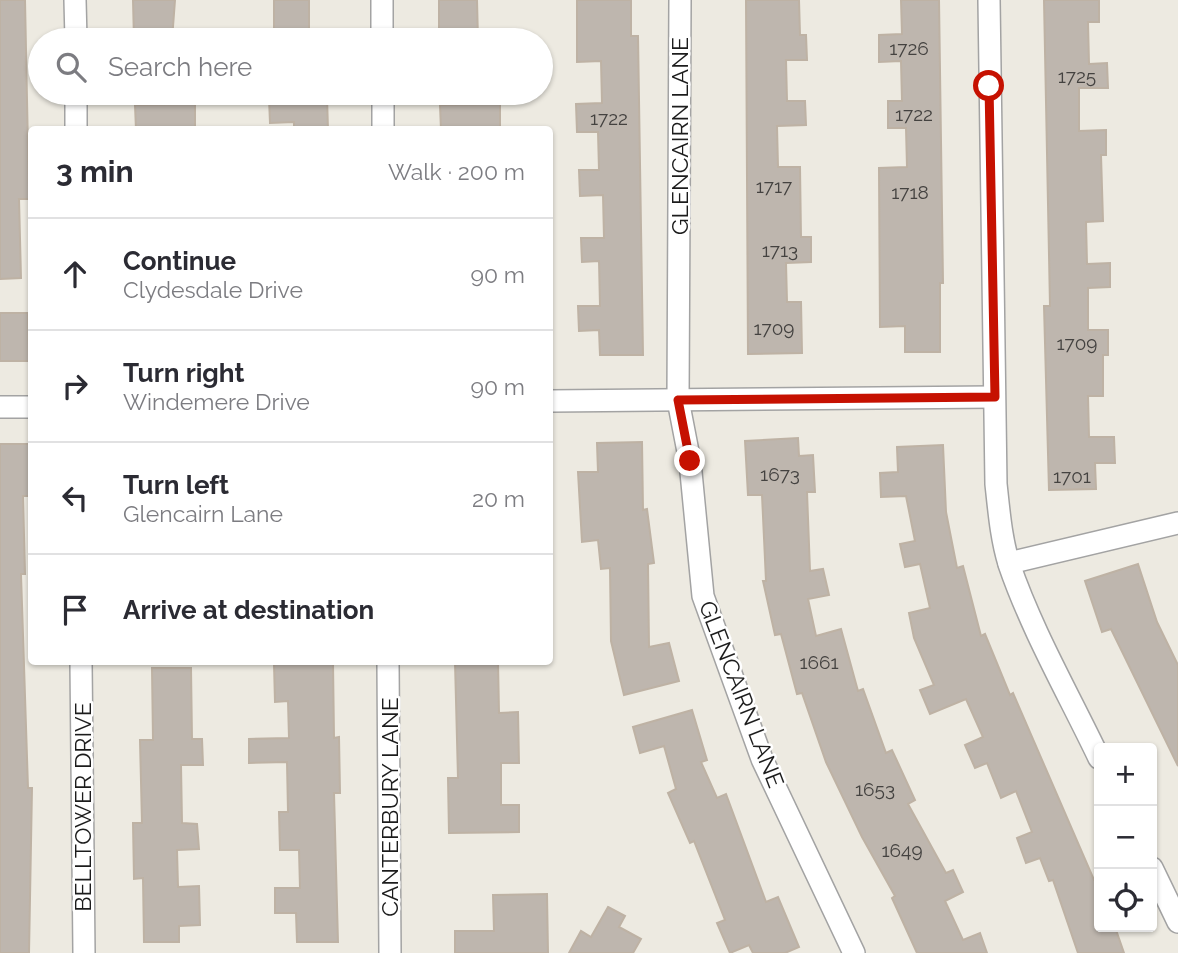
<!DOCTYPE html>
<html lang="en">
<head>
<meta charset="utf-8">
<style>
	:root { --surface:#fff; --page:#f7f7f7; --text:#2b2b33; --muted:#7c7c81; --line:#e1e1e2 }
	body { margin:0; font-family:Raleway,sans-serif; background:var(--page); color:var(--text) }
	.controls { position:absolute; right:21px; bottom:21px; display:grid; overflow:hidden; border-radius:7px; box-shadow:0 2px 5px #0004 }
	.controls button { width:63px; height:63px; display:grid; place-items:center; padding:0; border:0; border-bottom:2px solid var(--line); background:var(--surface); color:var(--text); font:35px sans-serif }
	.stop { position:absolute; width:21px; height:21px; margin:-16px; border:5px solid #c61101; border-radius:50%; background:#fff }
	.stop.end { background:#c61101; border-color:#fff; box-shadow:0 2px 7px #0008 }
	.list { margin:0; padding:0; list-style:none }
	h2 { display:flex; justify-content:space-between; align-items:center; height:91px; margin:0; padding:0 28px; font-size:30px }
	h2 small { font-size:23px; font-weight:400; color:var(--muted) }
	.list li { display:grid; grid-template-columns:46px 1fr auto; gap:21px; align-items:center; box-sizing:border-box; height:112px; padding:0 28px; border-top:2px solid var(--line) }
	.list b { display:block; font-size:26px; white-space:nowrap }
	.list p { margin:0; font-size:23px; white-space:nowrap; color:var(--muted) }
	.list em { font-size:23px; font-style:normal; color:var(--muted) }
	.icon { flex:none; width:38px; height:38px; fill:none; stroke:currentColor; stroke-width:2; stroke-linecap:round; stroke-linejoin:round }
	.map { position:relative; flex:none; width:1178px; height:953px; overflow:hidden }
	.search { position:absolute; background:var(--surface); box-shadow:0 2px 5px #0004; left:28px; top:28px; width:525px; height:77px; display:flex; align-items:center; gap:18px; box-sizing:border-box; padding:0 24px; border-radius:38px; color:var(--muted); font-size:26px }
	.panel { position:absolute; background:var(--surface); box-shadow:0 2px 5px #0004; left:28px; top:126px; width:525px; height:539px; border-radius:7px }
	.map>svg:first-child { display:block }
</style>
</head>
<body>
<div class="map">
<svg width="1178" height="953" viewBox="0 0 1178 953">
	<rect width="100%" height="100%" fill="#edeae1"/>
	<g fill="#beb6ae" stroke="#beb2a4" stroke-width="2">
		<path d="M0 0H25L29 199H19L21 278 0 279Z"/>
		<path d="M133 0H175L172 40H134Z"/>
		<rect x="274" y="0" width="35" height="40"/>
		<path d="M439 0H477L478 40H439Z"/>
		<path d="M577 0H631V36H638L643 355H600L599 330 579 331 578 306H600L599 261 582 262 581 238H604L603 195 580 196 579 170H599L598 132H577L576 104 602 103 601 61 577 62Z"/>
		<path d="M746 0H799L800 35H806L807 60H786L787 101H805L806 125 777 126 778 167H800L801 237H811V262L786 263 787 302H801L802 353 748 354Z"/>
		<path d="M901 0H939L943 283H940V352H905V326L880 327 879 168 907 167 906 128H888V101H902L901 61 879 62V35L902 34Z"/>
		<path d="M1044 0H1099V22H1088L1089 64 1107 63 1108 88H1079V131L1106 130V155H1101L1103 221 1086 222 1087 264 1110 263V287L1088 288V330H1108V355H1103V396H1088L1089 437H1114L1115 463H1095L1096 489 1049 490 1044 306H1050Z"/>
		<path d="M327 97 328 130H294V122L270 123 269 98Z"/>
		<path d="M195 104V129L136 130 135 105Z"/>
		<path d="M500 104V127L441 130 440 105Z"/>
		<path d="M0 313H28L29 361H0Z"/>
		<path d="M798 438 799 456 813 455 815 492H807L810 571 823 569 829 595 808 599 816 636 841 629 858 691 863 689 886 753 892 750 915 800 908 804 946 873 953 870 963 892 945 901 963 940 980 933 987 953H917L892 898 895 896 862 837 826 762 802 693 797 694 781 634 775 635 763 581H766L762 495H748L745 441Z"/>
		<path d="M642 442 643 510 647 509 654 563 648 564 649 647 669 643 679 681 624 695 611 641 610 568 601 569 598 540 582 542 578 472H598L597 443Z"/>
		<path d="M0 444H30L31 496H23L25 574H21L28 788H32L29 953H0Z"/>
		<path d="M943 445 946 512 957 568 963 566 981 636 985 634 1010 695 1013 693 1094 880 1099 879V927H1115L1124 953H1078L1053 880 1049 881 1040 858 1026 863 1017 838 1032 832 1016 791 1001 798 987 763 975 768 965 745 983 737 966 699 930 714 920 690 934 685 914 638 909 613 930 608 920 564 905 567 900 544 915 541 906 496 881 497 880 473 898 472 897 447Z"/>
		<path d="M1138 564 1157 622 1178 665V766L1111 629 1102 632 1085 581Z"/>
		<path d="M455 662H498L499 713 518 712 519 763H501V805H519V832L449 833 448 778H458Z"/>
		<path d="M333 663 334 738 339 737 340 793H334L338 942H297L296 913H275V888H300L299 850H280L279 812H288L287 762 249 763V739L289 738 288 701 275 702 274 664Z"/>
		<path d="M152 668H191L192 739H202L203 765H181L182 823 197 824 199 849 177 850 178 887 199 886 200 925 179 926V942H144L143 878 134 879 133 823H142L140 740H153Z"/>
		<path d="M692 710 707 760 701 762 717 798 726 794 766 902 778 897 799 947 785 953H753L749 945 730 953 717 923 725 920 694 841 690 843 668 793 676 789 664 746 640 753 633 727Z"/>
		<path d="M547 894 548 953H455V931H494L493 895Z"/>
		<path d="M608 907 625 916 619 927 641 939 633 953H569L581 931 591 937Z"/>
	</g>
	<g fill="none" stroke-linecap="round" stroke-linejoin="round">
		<defs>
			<g id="minor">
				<path d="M75 0 76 40"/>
				<path d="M382 0V40"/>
				<path d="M680 0 678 400 690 462 703 596 762 759 854 953"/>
				<path d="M989 0 996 484C999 511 1001 538 1009 564 1032 631 1069 695 1099 758"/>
				<path d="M76 93V130"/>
				<path d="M383 93V130"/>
				<path d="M550 401 994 397"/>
				<path d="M0 407H32"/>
				<path d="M1009 563 1178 523"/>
				<path d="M81 662 84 953"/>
				<path d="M388 662 390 953"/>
				<path d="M1152 868 1178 922"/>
			</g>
		</defs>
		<use href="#minor" stroke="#a3a3a3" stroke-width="24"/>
		<use href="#minor" stroke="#fff" stroke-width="21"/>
	</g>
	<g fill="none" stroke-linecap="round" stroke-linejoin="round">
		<path stroke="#c61101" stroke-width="9" d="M690 461 678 400 995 397 989 86"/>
	</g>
	<g text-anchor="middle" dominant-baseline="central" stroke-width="5" stroke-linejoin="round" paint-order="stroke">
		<g font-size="19" fill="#444240">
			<text x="909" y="48">1726</text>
			<text x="1077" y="76">1725</text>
			<text x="914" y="114">1722</text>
			<text x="609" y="118">1722</text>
			<text x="774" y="186">1717</text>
			<text x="910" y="192">1718</text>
			<text x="780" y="250">1713</text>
			<text x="774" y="328">1709</text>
			<text x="1077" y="343">1709</text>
			<text x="780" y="474">1673</text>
			<text x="1072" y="476">1701</text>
			<text x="819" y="662">1661</text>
			<text x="875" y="789">1653</text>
			<text x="902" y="850">1649</text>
		</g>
		<g font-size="23" fill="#1c1c1c" stroke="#fff">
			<text transform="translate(679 136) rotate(-90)">GLENCAIRN LANE</text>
			<text transform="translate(742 694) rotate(69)">GLENCAIRN LANE</text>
			<text transform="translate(82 807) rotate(-90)">BELLTOWER DRIVE</text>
			<text transform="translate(389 807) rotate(-90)">CANTERBURY LANE</text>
		</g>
	</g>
</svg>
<div class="controls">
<button>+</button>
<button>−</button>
<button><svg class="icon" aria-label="locate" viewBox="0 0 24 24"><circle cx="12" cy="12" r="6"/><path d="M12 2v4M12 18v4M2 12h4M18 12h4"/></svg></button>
</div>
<div class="stop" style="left:989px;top:86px"></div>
<div class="stop end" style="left:690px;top:461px"></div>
<div class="search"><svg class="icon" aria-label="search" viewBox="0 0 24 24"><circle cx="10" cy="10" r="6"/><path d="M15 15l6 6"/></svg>Search here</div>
<section class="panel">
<h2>3 min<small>Walk · 200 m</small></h2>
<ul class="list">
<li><svg class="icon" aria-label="ahead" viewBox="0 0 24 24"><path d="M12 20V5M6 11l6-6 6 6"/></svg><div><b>Continue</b><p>Clydesdale Drive</p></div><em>90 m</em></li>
<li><svg class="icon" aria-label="right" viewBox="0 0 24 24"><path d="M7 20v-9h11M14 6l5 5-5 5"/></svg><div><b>Turn right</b><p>Windemere Drive</p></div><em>90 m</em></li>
<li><svg class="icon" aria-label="left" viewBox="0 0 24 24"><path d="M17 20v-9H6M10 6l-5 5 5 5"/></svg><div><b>Turn left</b><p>Glencairn Lane</p></div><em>20 m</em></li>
<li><svg class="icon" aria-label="arrive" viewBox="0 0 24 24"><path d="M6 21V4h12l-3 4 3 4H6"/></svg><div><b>Arrive at destination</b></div></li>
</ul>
</section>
</div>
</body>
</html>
